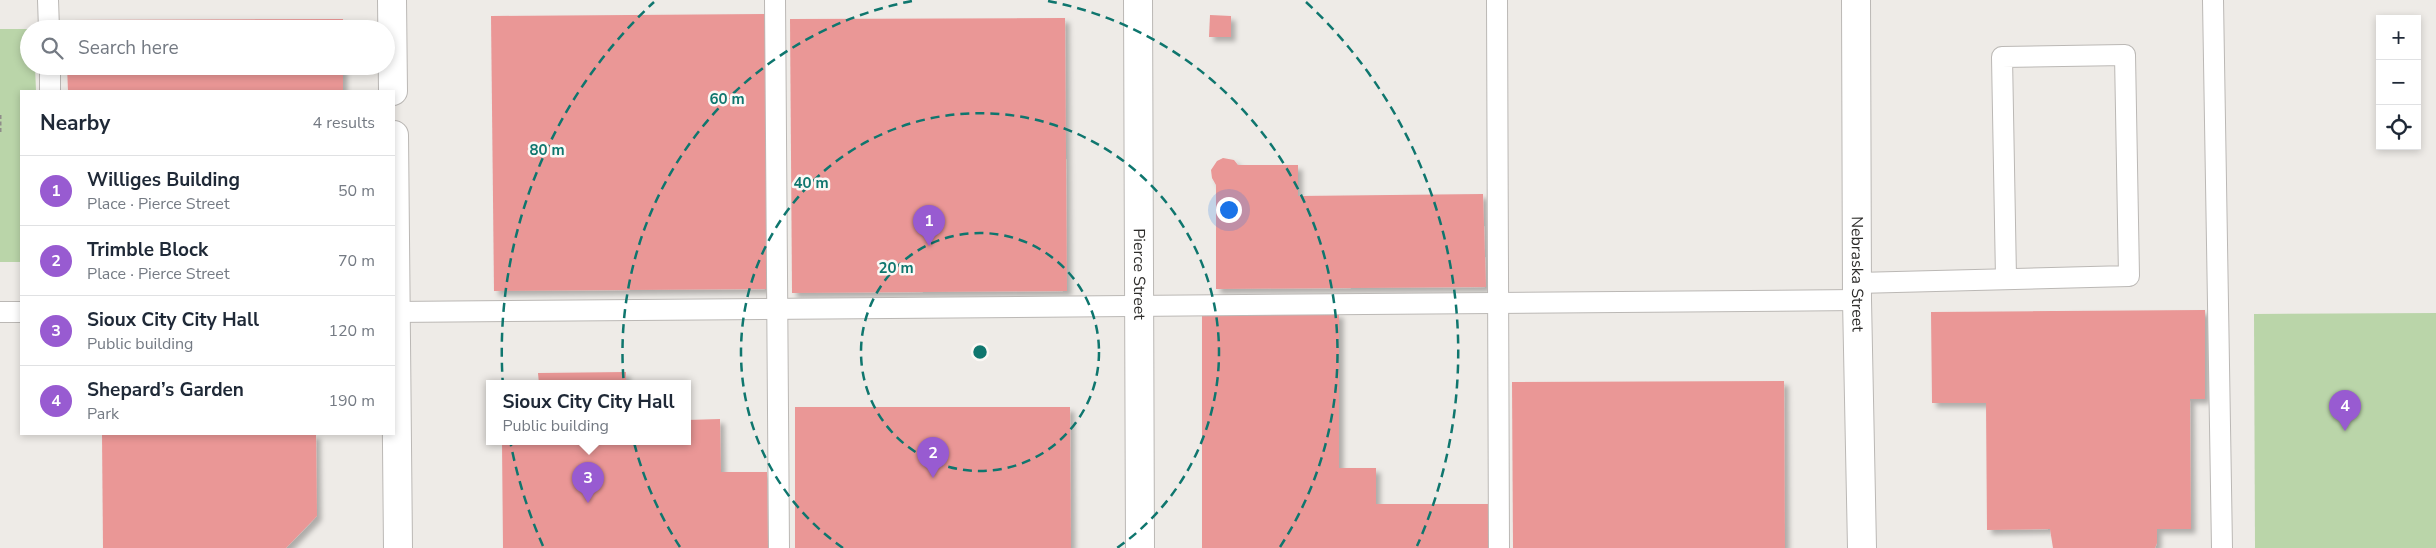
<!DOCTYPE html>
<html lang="en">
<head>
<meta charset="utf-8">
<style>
	:root { --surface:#fff; --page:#f2f2f3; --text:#1f2937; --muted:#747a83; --line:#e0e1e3; --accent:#985bd1 }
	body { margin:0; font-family:"Nunito Sans",sans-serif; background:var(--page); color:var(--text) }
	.controls { position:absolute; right:15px; top:15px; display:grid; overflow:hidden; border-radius:0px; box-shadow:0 2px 8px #0003 }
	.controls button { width:45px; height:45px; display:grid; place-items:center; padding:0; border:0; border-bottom:1px solid var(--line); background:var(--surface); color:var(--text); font:25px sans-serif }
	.you { position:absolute; left:1228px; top:209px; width:18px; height:18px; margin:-12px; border:4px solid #fff; border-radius:50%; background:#1a73e8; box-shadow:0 0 0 8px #1a73e833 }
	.badge { display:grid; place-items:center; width:32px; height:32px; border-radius:50%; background:var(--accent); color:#fff; font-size:16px; font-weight:700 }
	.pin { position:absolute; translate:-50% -41px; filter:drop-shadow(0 1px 2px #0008) }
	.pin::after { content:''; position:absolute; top:26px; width:18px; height:15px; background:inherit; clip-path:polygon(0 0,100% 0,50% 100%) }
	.popup { position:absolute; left:486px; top:380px; width:205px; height:65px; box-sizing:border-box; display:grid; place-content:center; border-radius:0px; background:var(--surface); filter:drop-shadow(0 1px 4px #0005); font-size:16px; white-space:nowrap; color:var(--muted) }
	.popup b { font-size:19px; color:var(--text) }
	.popup::after { content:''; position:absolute; left:50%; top:100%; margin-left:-10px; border:10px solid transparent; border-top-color:var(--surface) }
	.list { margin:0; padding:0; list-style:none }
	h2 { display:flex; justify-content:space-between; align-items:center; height:65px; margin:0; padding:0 20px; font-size:21px }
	h2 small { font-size:16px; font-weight:400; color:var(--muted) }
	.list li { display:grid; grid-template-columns:32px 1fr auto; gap:15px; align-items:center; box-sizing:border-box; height:70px; padding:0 20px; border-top:1px solid var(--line) }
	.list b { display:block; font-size:19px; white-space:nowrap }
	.list p { margin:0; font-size:16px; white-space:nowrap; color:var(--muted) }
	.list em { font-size:16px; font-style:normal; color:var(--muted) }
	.icon { flex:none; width:28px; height:28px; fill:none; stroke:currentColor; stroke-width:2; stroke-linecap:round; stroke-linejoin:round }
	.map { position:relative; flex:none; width:2436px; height:548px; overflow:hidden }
	.search { position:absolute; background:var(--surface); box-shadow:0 2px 8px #0003; left:20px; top:20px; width:375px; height:55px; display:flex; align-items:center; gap:12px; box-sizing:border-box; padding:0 18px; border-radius:28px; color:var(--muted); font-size:19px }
	.panel { position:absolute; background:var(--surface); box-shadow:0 2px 8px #0003; left:20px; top:90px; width:375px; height:345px; border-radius:0px }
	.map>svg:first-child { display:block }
</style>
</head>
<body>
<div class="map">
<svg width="2436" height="548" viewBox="0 0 2436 548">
	<defs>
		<filter id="shadow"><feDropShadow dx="4.5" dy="4.5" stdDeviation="2.5" flood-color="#0004"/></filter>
	</defs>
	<rect width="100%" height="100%" fill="#eeebe7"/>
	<g fill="#bad5a9">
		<path d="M0 29H29V66H35L36 91H21V262H0Z"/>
		<path d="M2436 313V548H2255L2254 314Z"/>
	</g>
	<g fill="#ea9796" filter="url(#shadow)">
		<path d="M765 14 767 289 494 291 491 16Z"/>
		<path d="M1210 15 1231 16V37H1209Z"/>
		<path d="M1065 18 1067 291 792 293 790 19Z"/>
		<path d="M343 19V29H67V20Z"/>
		<path d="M67 66H343V91H68Z"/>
		<path d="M1223 158 1234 160 1238 165H1298V196L1483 194 1486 287 1216 289V185L1212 178 1211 170 1217 161Z"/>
		<path d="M2205 310V399H2190L2191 529H2157V543L2155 548H2053L2050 529 1987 530 1986 403H1932L1931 312Z"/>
		<path d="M1202 313H1339V468H1376V504H1493V548H1202Z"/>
		<path d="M626 372V384H539L538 373Z"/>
		<path d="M1784 381 1785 548H1513L1512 382Z"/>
		<path d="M795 407H1070L1071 548H795Z"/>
		<path d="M720 419 721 472H767L768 548H503L502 442H687V420Z"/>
		<path d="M102 434H316L317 516 286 548H103Z"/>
	</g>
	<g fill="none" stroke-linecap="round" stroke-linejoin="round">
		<defs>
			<g id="service">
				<path d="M48 0 49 29"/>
				<path d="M775 0 779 548"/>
				<path d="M1497 0 1499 548"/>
				<path d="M2213 0 2222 548"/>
				<path d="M50 66V91"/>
				<path d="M1857 283 2129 276 2125 55 2002 57 2006 278"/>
				<path d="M0 312H21"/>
				<path d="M394 312 1857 300"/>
			</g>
			<g id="minor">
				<path d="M392 0 393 91"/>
				<path d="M394 135 398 548"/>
			</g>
			<g id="secondary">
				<path id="s1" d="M1138 0 1140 548"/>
				<path id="s2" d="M1856 0 1857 300 1862 548"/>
			</g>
		</defs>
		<use href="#service" stroke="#bbb8b5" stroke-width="22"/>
		<use href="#minor" stroke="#bbb8b5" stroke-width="30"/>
		<use href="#secondary" stroke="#bbb8b5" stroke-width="30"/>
		<path stroke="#8f8d8a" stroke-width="3" stroke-dasharray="4 2.5" stroke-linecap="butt" d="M0 115V132"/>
		<use href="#service" stroke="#fff" stroke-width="20"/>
		<use href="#minor" stroke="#fff" stroke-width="28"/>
		<use href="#secondary" stroke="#fff" stroke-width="28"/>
	</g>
	<g fill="none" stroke="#0f766e" stroke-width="2.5" stroke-dasharray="9 6">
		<circle cx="980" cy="352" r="119"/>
		<path d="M843 548A239 239 0 1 1 1117 548"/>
		<path d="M680 547A358 358 0 0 1 912 1M1048 1A358 358 0 0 1 1280 547"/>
		<path d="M543 546A478 478 0 0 1 654 2M1306 2A478 478 0 0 1 1417 546"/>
	</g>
	<g text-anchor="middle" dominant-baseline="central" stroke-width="5" stroke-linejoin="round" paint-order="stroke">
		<g font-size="16" fill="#2d2c2a" stroke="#fbf8f5">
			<text stroke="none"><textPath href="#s1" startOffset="274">Pierce Street</textPath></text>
			<text stroke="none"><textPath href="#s2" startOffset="274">Nebraska Street</textPath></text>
		</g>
	</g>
	<circle cx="980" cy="352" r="8" fill="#0f766e" stroke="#fbf8f5" stroke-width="2.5"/>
	<g font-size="15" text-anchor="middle" font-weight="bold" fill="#0f766e" stroke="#fbf8f5" stroke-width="5" stroke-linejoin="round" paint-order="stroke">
		<text x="727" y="104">60 m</text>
		<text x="547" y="155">80 m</text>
		<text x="811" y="188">40 m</text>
		<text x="896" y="273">20 m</text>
	</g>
</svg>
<div class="controls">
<button>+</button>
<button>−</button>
<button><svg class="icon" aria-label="locate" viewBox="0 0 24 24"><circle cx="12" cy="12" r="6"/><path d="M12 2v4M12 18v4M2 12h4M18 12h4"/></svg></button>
</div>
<div class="you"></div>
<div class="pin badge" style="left:929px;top:246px">1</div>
<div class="pin badge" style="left:933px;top:478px">2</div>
<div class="pin badge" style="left:588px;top:503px">3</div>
<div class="popup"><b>Sioux City City Hall</b>Public building</div>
<div class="pin badge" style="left:2345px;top:431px">4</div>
<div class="search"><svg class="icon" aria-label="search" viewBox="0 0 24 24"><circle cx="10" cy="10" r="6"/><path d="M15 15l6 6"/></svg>Search here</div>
<section class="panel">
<h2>Nearby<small>4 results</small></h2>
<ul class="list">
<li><span class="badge">1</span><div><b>Williges Building</b><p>Place · Pierce Street</p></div><em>50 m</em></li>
<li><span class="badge">2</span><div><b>Trimble Block</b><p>Place · Pierce Street</p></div><em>70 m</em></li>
<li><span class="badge">3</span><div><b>Sioux City City Hall</b><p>Public building</p></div><em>120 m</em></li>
<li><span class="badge">4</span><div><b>Shepard’s Garden</b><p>Park</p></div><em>190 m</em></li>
</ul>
</section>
</div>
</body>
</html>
